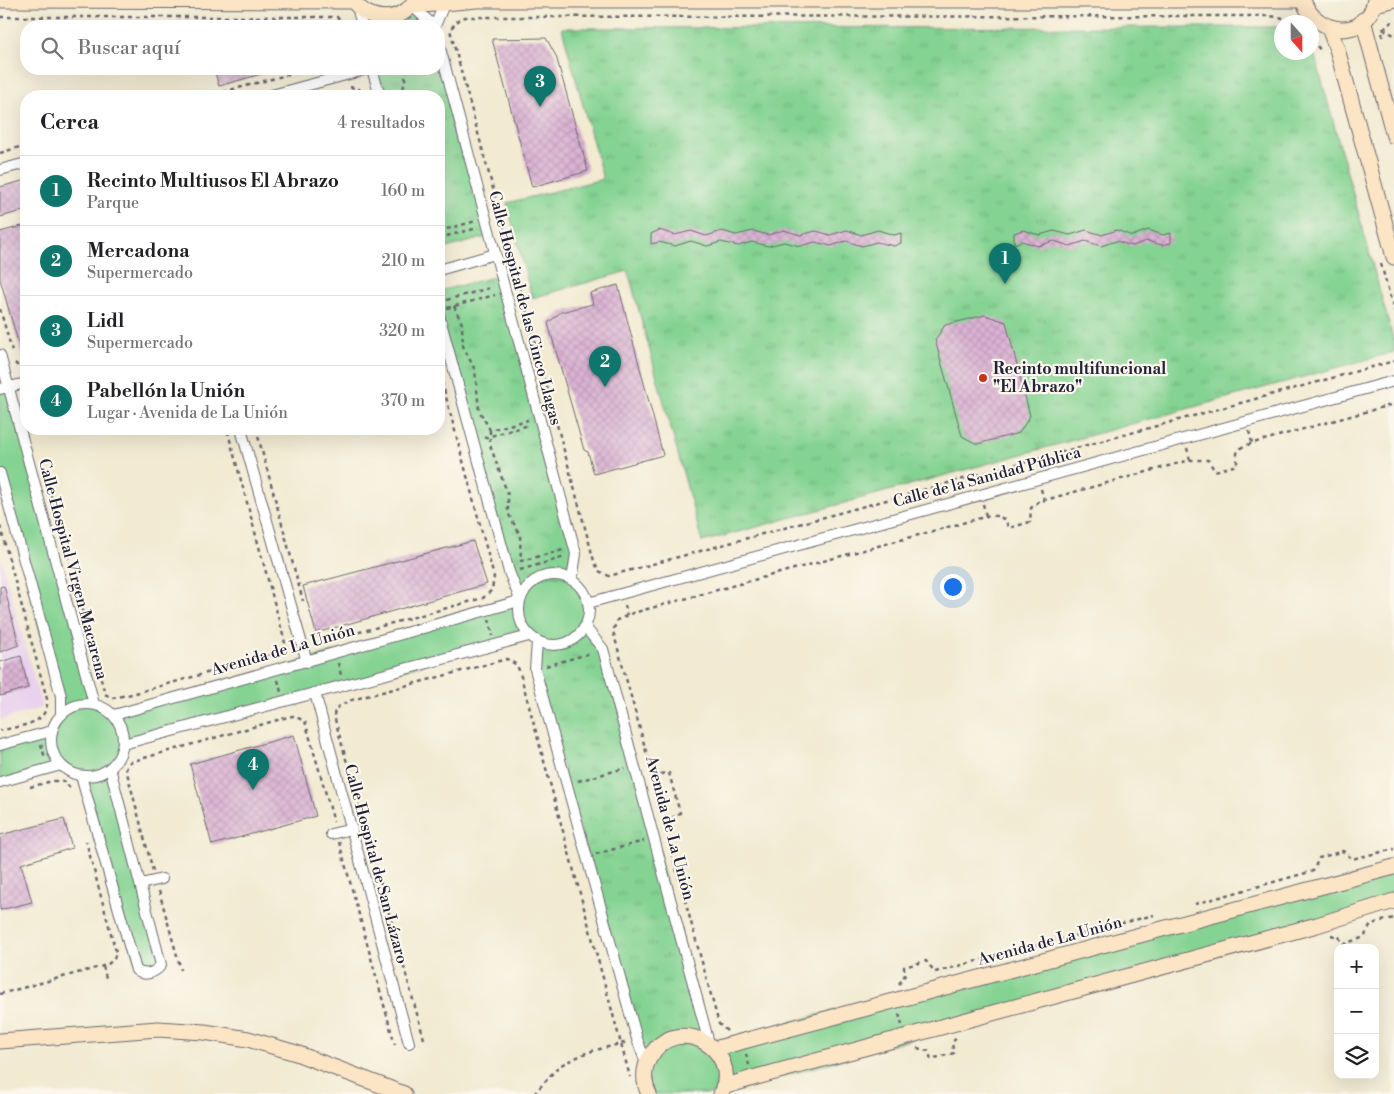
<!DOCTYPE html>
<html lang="es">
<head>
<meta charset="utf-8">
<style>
	:root { --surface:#fff; --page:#f2f2f2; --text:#202124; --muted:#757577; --line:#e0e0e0; --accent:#0f766e }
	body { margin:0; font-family:"Libre Bodoni",serif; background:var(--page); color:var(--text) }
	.controls { position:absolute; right:15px; bottom:15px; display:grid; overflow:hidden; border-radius:10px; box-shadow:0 5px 20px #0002 }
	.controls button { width:45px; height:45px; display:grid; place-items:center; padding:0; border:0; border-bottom:1px solid var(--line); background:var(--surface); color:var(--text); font:25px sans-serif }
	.compass { position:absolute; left:1274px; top:15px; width:45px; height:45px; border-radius:50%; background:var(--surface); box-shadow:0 5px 20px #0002; rotate:159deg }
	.you { position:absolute; left:952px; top:586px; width:18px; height:18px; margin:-12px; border:4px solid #fff; border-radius:50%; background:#1a73e8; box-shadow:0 0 0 8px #1a73e833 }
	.badge { display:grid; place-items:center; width:32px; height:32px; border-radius:50%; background:var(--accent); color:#fff; font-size:16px; font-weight:700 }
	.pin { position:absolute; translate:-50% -41px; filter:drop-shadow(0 1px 2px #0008) }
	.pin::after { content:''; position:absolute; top:26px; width:18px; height:15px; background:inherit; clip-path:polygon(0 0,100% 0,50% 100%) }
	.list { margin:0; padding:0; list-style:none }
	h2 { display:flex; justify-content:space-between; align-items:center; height:65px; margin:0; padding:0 20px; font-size:21px }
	h2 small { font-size:16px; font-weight:400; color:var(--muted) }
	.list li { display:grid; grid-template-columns:32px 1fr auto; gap:15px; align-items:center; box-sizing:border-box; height:70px; padding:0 20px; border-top:1px solid var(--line) }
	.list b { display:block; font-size:19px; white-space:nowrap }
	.list p { margin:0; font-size:16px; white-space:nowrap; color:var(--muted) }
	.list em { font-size:16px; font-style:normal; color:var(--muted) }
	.icon { flex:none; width:28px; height:28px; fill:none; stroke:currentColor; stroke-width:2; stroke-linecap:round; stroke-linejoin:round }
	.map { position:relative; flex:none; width:1394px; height:1094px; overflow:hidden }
	.search { position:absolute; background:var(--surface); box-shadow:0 5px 20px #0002; left:20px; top:20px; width:425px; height:55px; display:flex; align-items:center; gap:12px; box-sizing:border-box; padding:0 18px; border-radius:20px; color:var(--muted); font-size:19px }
	.panel { position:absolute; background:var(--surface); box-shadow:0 5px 20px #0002; left:20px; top:90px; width:425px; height:345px; border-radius:20px }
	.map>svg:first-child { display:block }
</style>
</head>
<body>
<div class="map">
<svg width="1394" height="1094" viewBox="0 0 1394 1094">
	<defs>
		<pattern id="park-tufts" width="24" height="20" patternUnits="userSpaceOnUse" patternTransform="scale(1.25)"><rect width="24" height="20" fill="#84d392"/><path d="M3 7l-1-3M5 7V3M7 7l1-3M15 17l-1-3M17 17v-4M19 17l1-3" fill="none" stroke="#72b57f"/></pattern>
		<pattern id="building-cross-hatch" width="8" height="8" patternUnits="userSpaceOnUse" patternTransform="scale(1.25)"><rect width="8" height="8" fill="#dab2d3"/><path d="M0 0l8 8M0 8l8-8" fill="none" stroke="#bb99b6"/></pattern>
	</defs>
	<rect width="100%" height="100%" fill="#fbf7ec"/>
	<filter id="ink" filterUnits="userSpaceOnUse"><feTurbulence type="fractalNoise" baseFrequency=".02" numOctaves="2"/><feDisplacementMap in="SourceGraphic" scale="10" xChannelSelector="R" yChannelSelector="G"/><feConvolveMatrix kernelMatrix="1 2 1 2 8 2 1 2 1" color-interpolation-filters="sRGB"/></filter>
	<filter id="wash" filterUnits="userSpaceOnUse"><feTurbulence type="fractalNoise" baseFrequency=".0096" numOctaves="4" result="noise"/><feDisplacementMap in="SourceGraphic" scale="20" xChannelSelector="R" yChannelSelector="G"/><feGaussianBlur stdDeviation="1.12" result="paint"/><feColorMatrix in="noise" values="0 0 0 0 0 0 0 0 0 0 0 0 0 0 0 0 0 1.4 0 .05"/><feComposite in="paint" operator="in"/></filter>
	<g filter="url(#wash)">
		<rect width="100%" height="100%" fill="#f2ead1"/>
		<path fill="#e9d2ed" d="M0 554 42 708 0 720Z"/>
		<g fill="#84d392" stroke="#537a66">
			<path d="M0 355 94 704 105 708 114 715 520 599C552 531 626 618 568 643 554 649 541 644 529 636L123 744 117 761 110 768 161 965 139 972 81 776 64 768 0 782V745L52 731 61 714 0 473Z"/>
			<path d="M1394 867V901L721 1094H649L646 1063 665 1040 709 1043Z"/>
		</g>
		<g fill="url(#park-tufts)" stroke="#537a66">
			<path d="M412 6 434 26H362L365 13 374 17Z"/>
			<path d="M1281 27 1282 52 1311 53 1315 56 1394 342V352L702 542 628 271 532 298 507 203 603 179 562 28Z"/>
			<path d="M439 44 490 236 439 250V96H380L372 69H439Z"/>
			<path d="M501 275 576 554 572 580C550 570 530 577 520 599L439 315V291Z"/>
			<path d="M585 627 603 649 709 1043 681 1036 646 1063 535 669 537 642C558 649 573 644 585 627Z"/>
		</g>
		<g id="blocks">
			<g fill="url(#building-cross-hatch)">
				<path d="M546 38 556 56 588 171 532 187 492 39Z"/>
				<path d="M214 69H279L219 86Z"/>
				<path d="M26 180V210L0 217V187Z"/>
				<path d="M22 226 26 239V362L24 363 0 279V232Z"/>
				<path d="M659 230 675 235 691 231 706 236 722 231 736 235 753 231 768 235 784 230 800 235 816 231 830 235 847 230 861 235 878 230 894 235 901 233V243L894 246 877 242 862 246 846 241 831 246 815 242 800 246 784 242 768 246 752 242 738 246 721 242 707 246 691 241 675 246 659 242 651 244V234Z"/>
				<path d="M1023 230 1039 235 1054 231 1070 235 1086 230 1102 235 1117 230 1132 236 1148 230 1163 235 1171 233V243L1162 245 1147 241 1132 246 1116 241 1101 246 1085 241 1070 246 1054 241 1038 246 1022 241 1014 244V233Z"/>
				<path d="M618 285 663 455 594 474 588 452 584 450 548 323 561 312 593 304 590 293Z"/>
				<path d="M985 315 1006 322 1030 416 1019 433 977 444 962 436 935 340 945 325Z"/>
				<path d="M473 541 487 584 316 633 303 586Z"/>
				<path d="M4 586 19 645 0 652V587Z"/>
				<path d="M21 656 28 688 0 696V662Z"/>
				<path d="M294 735 316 816 212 845 190 764Z"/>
				<path d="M64 819 72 848 21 864 32 902 0 910V835Z"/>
			</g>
		</g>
	</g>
	<g filter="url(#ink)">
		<use href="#blocks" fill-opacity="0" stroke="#6b6870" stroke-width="1"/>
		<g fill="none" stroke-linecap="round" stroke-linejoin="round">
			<defs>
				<g id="street">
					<path d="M357 6 362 26"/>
					<path d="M412 6 434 26"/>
					<path d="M435 26 445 2"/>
					<path d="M439 44 576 554 572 580"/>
					<path d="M372 69 380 96"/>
					<path d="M268 96 368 69"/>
					<path d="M0 170 26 163"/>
					<path d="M439 270 495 254"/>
					<path d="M439 315 509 572 520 599"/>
					<path d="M0 355 94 704"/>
					<path d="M0 389 26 383"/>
					<path d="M241 429 307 662"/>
					<path d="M0 473 61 696V715"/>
					<circle cx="554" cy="610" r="35"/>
					<path d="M588 603 1394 381"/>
					<path d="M585 627 603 649 709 1043"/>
					<path d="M537 642 535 669 637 1039 646 1063"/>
					<path d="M315 693 409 1043"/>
					<circle cx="87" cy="740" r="36"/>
					<path d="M114 715 519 601"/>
					<path d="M123 744 529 636"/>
					<path d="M0 745 52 731"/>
					<path d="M81 776 136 970C144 977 155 973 161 965L110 768"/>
					<path d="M0 782 61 765"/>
					<path d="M331 834 352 829"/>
					<path d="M141 884 162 879"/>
				</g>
				<g id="secondary">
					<path d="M0 0 353 1"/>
					<path d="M353 0C367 23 402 24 415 0"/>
					<path d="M1303 0C1315 36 1368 41 1375 0"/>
					<path d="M1374 4 1393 0"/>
					<path d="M412 6 477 0H1303"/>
					<path d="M1363 20 1394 136"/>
					<path d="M1329 28 1337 49 1394 257"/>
					<path d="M0 1041 158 1029 204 1032 248 1039 296 1053 404 1094"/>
					<path d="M714 1049 1394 867"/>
					<path d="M723 1087 753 1078 1317 925 1394 901"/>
					<path d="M649 1094C643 1082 643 1068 650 1057 675 1012 743 1048 721 1094"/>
				</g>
			</defs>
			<use href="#street" stroke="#6b6870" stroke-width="12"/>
			<use href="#secondary" stroke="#6b6870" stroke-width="17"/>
			<g stroke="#6b6870" stroke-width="2.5" stroke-dasharray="4 4" stroke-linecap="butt">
				<path d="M0 17H337L344 26"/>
				<path d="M1290 22 1284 18 1270 16 465 17 456 22 450 30 594 561 599 571 609 576 1394 361"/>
				<path d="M1383 29 1394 35"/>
				<path d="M1382 37 1383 29 1394 20"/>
				<path d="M1312 40 1322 52"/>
				<path d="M350 87 359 89 364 96"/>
				<path d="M208 96 309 69"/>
				<path d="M402 96 407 69"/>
				<path d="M0 153 26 145"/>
				<path d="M439 231 476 221"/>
				<path d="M439 238 478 228"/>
				<path d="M1381 264 1394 311"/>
				<path d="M439 302 493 287"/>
				<path d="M454 306 462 324 463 346 475 370 479 410 490 430 528 420"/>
				<path d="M447 308 495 295"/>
				<path d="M0 309 12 351"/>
				<path d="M15 363 21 369 26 368"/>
				<path d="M256 429 303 601"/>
				<path d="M490 430V445L508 495V513L520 535 521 561 563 550"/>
				<path d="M1249 431 1252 443"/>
				<path d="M484 438 529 425"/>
				<path d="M1187 448 1190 460"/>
				<path d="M46 478 105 694 112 698 132 694 271 655 283 649 285 643 283 635 227 429"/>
				<path d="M1041 489 1044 500"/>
				<path d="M983 504 986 516"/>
				<path d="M0 526 47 699C49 725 21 725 0 731"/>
				<path d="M520 570 565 557"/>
				<path d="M625 605 627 615"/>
				<path d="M489 619 493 636"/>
				<path d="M313 635 321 640H331L483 598 492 590 494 577 439 371"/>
				<path d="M338 663 341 675"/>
				<path d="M546 666 591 653"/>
				<path d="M278 680 281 692"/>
				<path d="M41 744 45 758"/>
				<path d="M578 781 625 768"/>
				<path d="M30 787 52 781H64L72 790"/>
				<path d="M339 842 395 1045"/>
				<path d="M596 854 644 841"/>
				<path d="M153 871 126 769 130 762 288 717 293 716 305 721 334 822"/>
				<path d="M159 891 181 970"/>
				<path d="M1195 904 1313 871 1319 858 1343 851 1352 859 1394 849"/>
				<path d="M1331 935 1339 937 1343 944 1365 937C1368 921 1380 922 1394 918"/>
				<path d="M103 966 106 978"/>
				<path d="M899 984 905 975 904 967 926 961 935 972 1154 915"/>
				<path d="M0 994 107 965 114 959 116 952 86 841"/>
				<path d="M899 1014 902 1025"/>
				<path d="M727 1031 719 1024 667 835C667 823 670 818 680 813L669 773 661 774 653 771 649 762 613 631 617 620 633 613 988 516C999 515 1005 517 1009 528L1030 522 1031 508 1038 502 1190 460H1208L1215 471 1237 465V453L1242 447 1253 443 1394 404"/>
				<path d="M424 1039 334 716 335 709 348 701 507 659 517 665 520 673 630 1077"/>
				<path d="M917 1048 928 1051 931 1059 954 1053 952 1044 957 1036"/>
				<path d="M746 1054 749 1065"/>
				<path d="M534 1094 559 1066 588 1052 628 1042"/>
			</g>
			<use href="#street" stroke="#fff" stroke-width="10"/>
			<use href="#secondary" stroke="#fce5c4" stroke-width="15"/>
		</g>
	</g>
	<circle fill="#c8321e" stroke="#fbf7ec" stroke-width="2" cx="983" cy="378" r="5"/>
	<g text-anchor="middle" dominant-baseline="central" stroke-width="4.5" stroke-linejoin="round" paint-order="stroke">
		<g font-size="16" fill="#22223b" stroke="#fbf7ec">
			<text transform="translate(525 308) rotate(75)">Calle Hospital de las Cinco Llagas</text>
			<text transform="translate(987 477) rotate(-15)">Calle de la Sanidad Pública</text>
			<text transform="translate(73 569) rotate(75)">Calle Hospital Virgen Macarena</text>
			<text transform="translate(283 650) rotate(-16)">Avenida de La Unión</text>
			<text transform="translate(670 828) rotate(75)">Avenida de La Unión</text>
			<text transform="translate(376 864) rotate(75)">Calle Hospital de San Lázaro</text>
			<text transform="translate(1050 941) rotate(-15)">Avenida de La Unión</text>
		</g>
		<g font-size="16" font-weight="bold" fill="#22223b" stroke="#fbf7ec" text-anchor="start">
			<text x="993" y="369">Recinto multifuncional<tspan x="993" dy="18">"El Abrazo"</tspan></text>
		</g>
	</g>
</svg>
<div class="controls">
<button>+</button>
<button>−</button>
<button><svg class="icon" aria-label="layers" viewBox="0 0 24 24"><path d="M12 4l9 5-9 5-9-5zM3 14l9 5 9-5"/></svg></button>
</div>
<svg class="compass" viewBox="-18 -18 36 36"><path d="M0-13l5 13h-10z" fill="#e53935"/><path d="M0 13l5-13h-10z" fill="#757577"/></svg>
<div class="you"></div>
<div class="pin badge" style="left:1005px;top:284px">1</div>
<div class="pin badge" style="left:605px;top:387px">2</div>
<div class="pin badge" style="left:540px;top:107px">3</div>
<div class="pin badge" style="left:253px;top:790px">4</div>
<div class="search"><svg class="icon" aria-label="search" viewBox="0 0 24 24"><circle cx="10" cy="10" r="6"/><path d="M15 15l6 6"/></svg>Buscar aquí</div>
<section class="panel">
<h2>Cerca<small>4 resultados</small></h2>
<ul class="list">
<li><span class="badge">1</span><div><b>Recinto Multiusos El Abrazo</b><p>Parque</p></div><em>160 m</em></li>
<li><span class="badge">2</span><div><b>Mercadona</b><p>Supermercado</p></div><em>210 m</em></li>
<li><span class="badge">3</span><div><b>Lidl</b><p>Supermercado</p></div><em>320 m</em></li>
<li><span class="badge">4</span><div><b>Pabellón la Unión</b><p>Lugar · Avenida de La Unión</p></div><em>370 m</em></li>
</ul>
</section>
</div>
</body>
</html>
